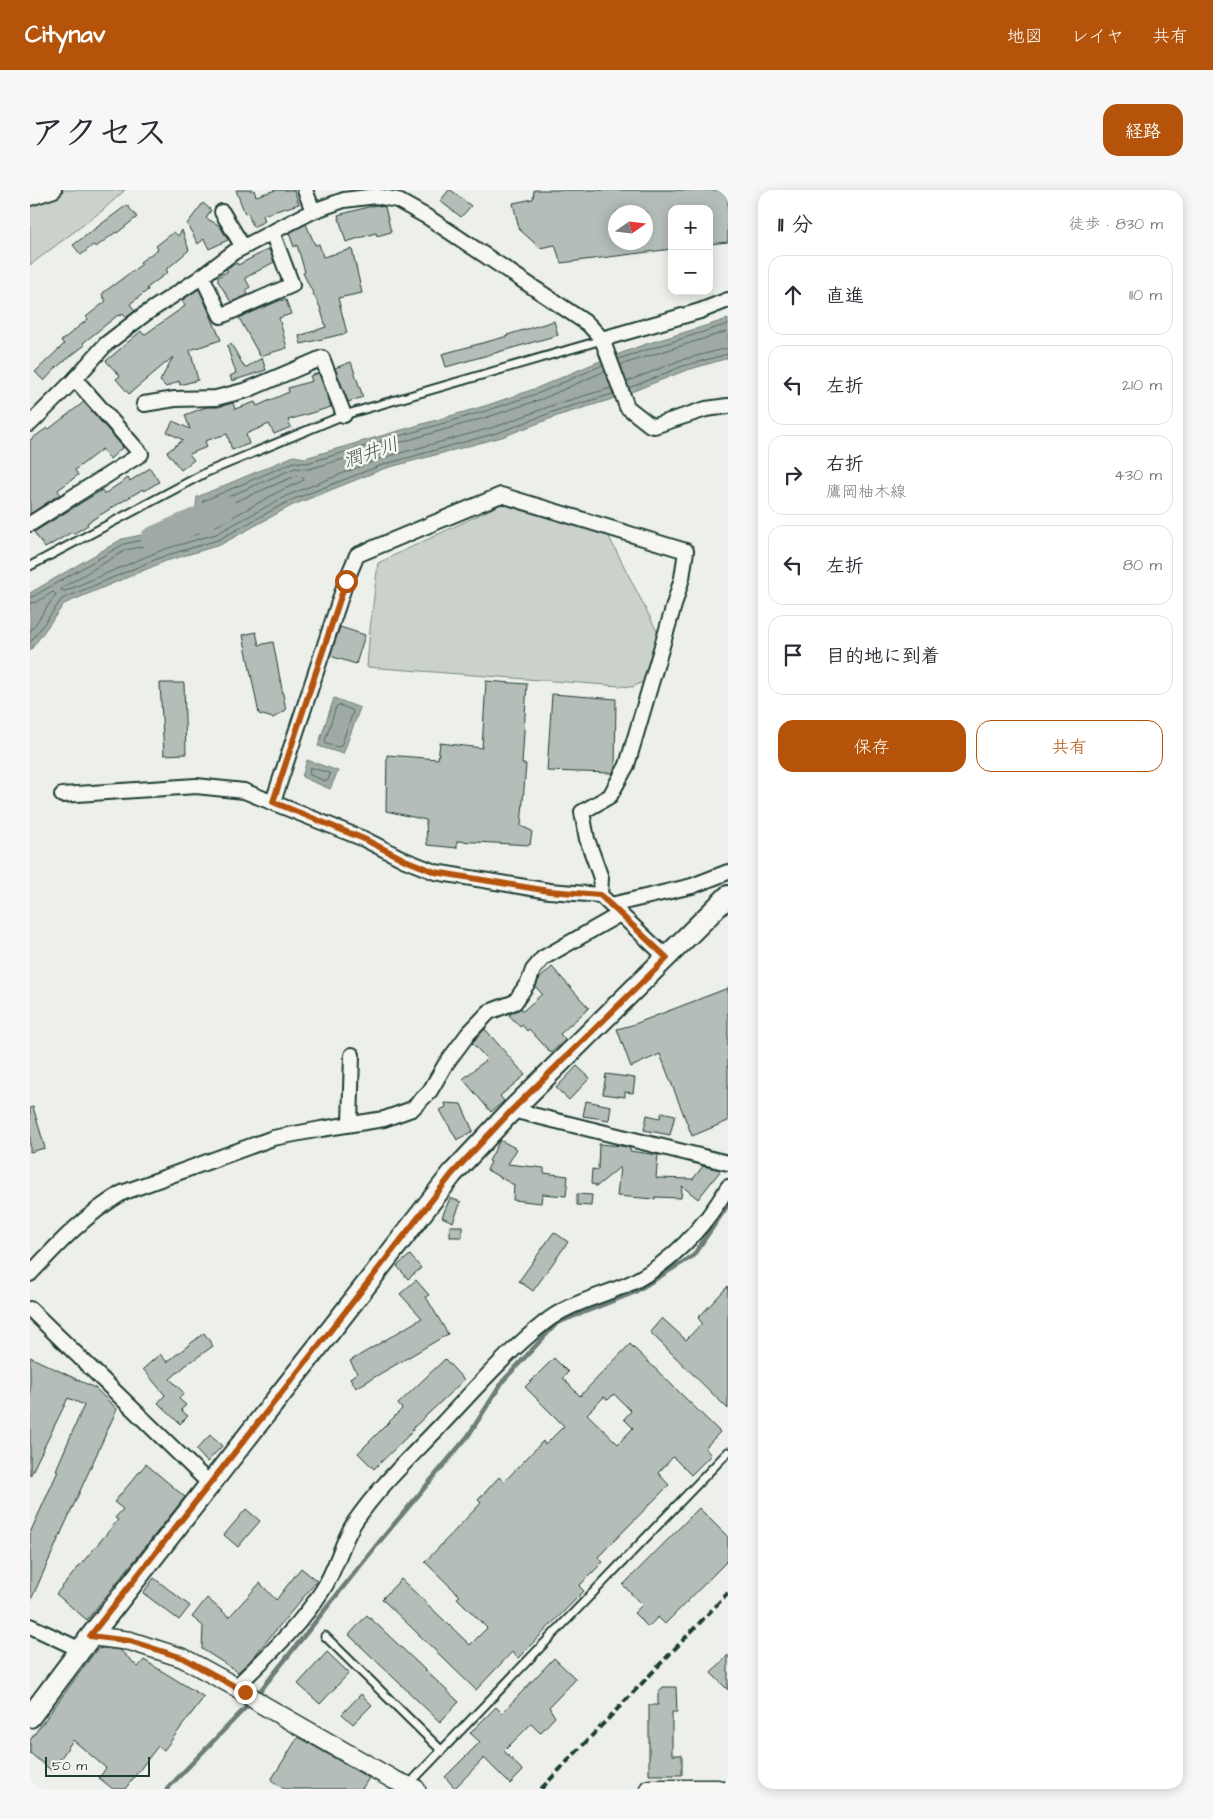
<!DOCTYPE html>
<html lang="ja">
<head>
<meta charset="utf-8">
<style>
	:root { --surface:#fff; --page:#f7f7f7; --text:#2b2b33; --muted:#7c7c81; --line:#e1e1e2; --accent:#b45309 }
	body { margin:0; font-family:"Architects Daughter","Klee One",sans-serif; background:var(--page); color:var(--text) }
	.controls { position:absolute; right:15px; top:15px; display:grid; overflow:hidden; border-radius:10px; box-shadow:0 2px 12px #0003 }
	.controls button { width:45px; height:45px; display:grid; place-items:center; padding:0; border:0; border-bottom:1px solid var(--line); background:var(--surface); color:var(--text); font:25px sans-serif }
	.compass { position:absolute; left:578px; top:15px; width:45px; height:45px; border-radius:50%; background:var(--surface); box-shadow:0 2px 12px #0003; rotate:76deg }
	.scale { position:absolute; left:15px; bottom:12px; width:105px; box-sizing:border-box; padding-left:5px; border:2px solid #1f3d34; border-top:0; font-size:14px; line-height:18px; white-space:nowrap; color:#1f3d34; -webkit-text-stroke:4px #f6f6f2; paint-order:stroke }
	.stop { position:absolute; width:15px; height:15px; margin:-11px; border:4px solid #b45309; border-radius:50%; background:#fff }
	.stop.end { background:#b45309; border-color:#fff; box-shadow:0 1px 5px #0008 }
	.list { margin:0; padding:0; list-style:none }
	h2 { display:flex; justify-content:space-between; align-items:center; height:65px; margin:0; padding:0 20px; font-size:21px }
	h2 small { font-size:16px; font-weight:400; color:var(--muted) }
	.list li { display:grid; grid-template-columns:32px 1fr auto; gap:15px; align-items:center; box-sizing:border-box; height:80px; margin:0 10px 10px; padding:0 10px; border:1px solid var(--line); border-radius:15px }
	.list b { display:block; font-size:19px; white-space:nowrap }
	.list p { margin:0; font-size:16px; white-space:nowrap; color:var(--muted) }
	.list em { font-size:16px; font-style:normal; color:var(--muted) }
	.actions { display:flex; gap:10px; padding:15px 20px }
	.actions a { flex:1; padding:11px 0; border:1px solid var(--accent); border-radius:15px; text-align:center; font-size:18px; color:var(--accent) }
	.actions .main { background:var(--accent); color:#fff }
	.icon { flex:none; width:28px; height:28px; fill:none; stroke:currentColor; stroke-width:2; stroke-linecap:round; stroke-linejoin:round }
	.map { position:relative; flex:none; width:698px; height:1599px; overflow:hidden; border-radius:15px }
	header { display:flex; align-items:center; gap:30px; box-sizing:border-box; height:70px; padding:0 25px; background:var(--accent); color:#fff }
	header strong { font-size:24px }
	nav { display:flex; gap:28px; margin-inline-start:auto; font-size:18px }
	.intro { display:flex; align-items:center; justify-content:space-between; box-sizing:border-box; height:120px; padding:0 30px }
	h1 { margin:0; font-size:35px }
	.button { padding:12px 22px; border-radius:15px; background:var(--accent); color:#fff; font-size:18px; font-weight:700 }
	main { display:flex; gap:30px; padding:0 30px }
	aside { flex:1; background:var(--surface); border-radius:15px; box-shadow:0 2px 12px #0003 }
	.map>svg:first-child { display:block }
</style>
</head>
<body>
<header>
<strong>Citynav</strong>
<nav><a>地図</a><a>レイヤ</a><a>共有</a></nav>
</header>
<div class="intro"><h1>アクセス</h1><a class="button">経路</a></div>
<main>
<div class="map">
<svg width="698" height="1599" viewBox="0 0 698 1599">
	<rect width="100%" height="100%" fill="#edefea"/>
	<filter id="ink" filterUnits="userSpaceOnUse"><feTurbulence type="fractalNoise" baseFrequency=".02" numOctaves="2"/><feDisplacementMap in="SourceGraphic" scale="10" xChannelSelector="R" yChannelSelector="G"/><feConvolveMatrix kernelMatrix="1 2 1 2 8 2 1 2 1" color-interpolation-filters="sRGB"/></filter>
	<g filter="url(#ink)">
		<g fill="#cbd2cc" stroke="#758880">
			<path d="M0 0H95L73 20 0 75Z"/>
			<path d="M476 312 577 343 628 443 614 491 603 497 337 477 340 439 348 373Z"/>
		</g>
		<g fill="#9faaa4" stroke="#6c7e77">
			<path d="M698 129V168L654 181 586 208 530 225 472 247 353 279 261 316 190 355 136 371 34 414 0 461V403L92 349 164 334 167 307 264 266 275 268 458 215 507 198 565 173 613 155Z"/>
			<path d="M304 508 330 518 313 564 288 556Z"/>
			<path d="M277 570 308 581 300 599 272 587Z"/>
		</g>
		<g fill="none" stroke-linecap="round" stroke-linejoin="round">
			<g stroke="#526961" stroke-width="1">
				<path d="M588 169 698 134"/>
				<path d="M590 175 698 141"/>
				<path d="M575 181 512 209 461 226 279 279 265 278 179 315 175 336 168 344 96 360 33 397 31 400 35 401 132 360 186 344 256 306 349 269 468 236 526 214 581 198"/>
				<path d="M596 192 651 170 698 158"/>
				<path d="M599 198 653 176 698 164"/>
				<path d="M266 286 273 287 274 290 252 300 186 336 183 335 186 320Z"/>
				<path d="M0 407 4 406 94 354 165 338 169 335 173 311 264 272 277 273 459 220 509 203 573 175"/>
				<path d="M0 413 7 412 23 402 26 404 0 442"/>
				<path d="M0 453 32 409 134 366 188 350 259 311 352 275 470 242 528 220 583 204"/>
				<path d="M309 515 322 520 323 522 311 556 308 557 296 554 295 551 306 517Z"/>
				<path d="M280 578H283L299 583 300 585 298 590 295 591 280 585Z"/>
			</g>
			<g stroke="#6c7e77" stroke-width="4.5">
				<path d="M226 1506 350 1351 438 1246 473 1191 527 1133 603 1103 663 1066 698 1015"/>
				<path d="M137 1599 221 1512"/>
			</g>
			<path stroke="#9faaa4" stroke-width="25" d="M123 349 194 318"/>
		</g>
		<g fill="#b4bdb8" stroke="#1f3d34" fill-rule="evenodd">
			<path d="M206 0H224L226 6 246 0H264L269 14 233 25 235 31 223 37 218 23 215 24Z"/>
			<path d="M419 0H421L441 16 431 27 410 11Z"/>
			<path d="M504 0H698V52L679 54V19H642V59L531 73 525 55 510 58 489 39 483 13 503 9ZM586 22H616V52H586Z"/>
			<path d="M173 13 181 20 176 28 190 36 198 50 179 59 174 49 168 54 157 34Z"/>
			<path d="M97 15 107 27 87 43 86 42 66 57 63 55 51 65 43 55Z"/>
			<path d="M346 15 355 17 361 42 347 46 346 43 316 52 308 25Z"/>
			<path d="M276 34 285 55 289 54 293 67 322 59 332 103 308 108 317 143 271 154 269 146 296 137 290 117 273 83 275 82 267 55 264 57 259 43Z"/>
			<path d="M152 40 159 60 136 80 138 82 117 98 118 100 100 114 105 121 96 128 93 124 89 126 88 125 53 153 55 155 28 176 14 191 5 182 34 154 31 151 58 129 56 127 76 111 72 105 74 102 112 74 110 72 128 59 126 56 144 42 148 46Z"/>
			<path d="M239 59 244 72 215 88 220 97 216 100 218 105 201 112 188 91V87L198 81 196 79 198 77 207 73 208 75Z"/>
			<path d="M169 99 191 150 160 160 168 190 150 195 149 191 136 197 130 191 143 167 99 204 86 189 90 186 76 171 111 141 114 145 155 116 152 110Z"/>
			<path d="M251 110H256L261 124 249 128 257 158 230 166 209 128Z"/>
			<path d="M524 131 528 145 416 177 412 164 478 146 477 145Z"/>
			<path d="M201 154 215 178 232 168 236 180 202 191 200 186 206 183 197 156Z"/>
			<path d="M321 172 333 207 318 212 305 178Z"/>
			<path d="M289 183 301 217 258 230 261 237 244 244 239 234 216 244 219 254 202 260 197 244 175 251 177 257 159 264 164 270 151 280 137 262 153 250 137 242 143 231 160 239 155 225 176 217H188L203 213 205 219 225 212 227 216 259 202 258 198 282 191 280 186Z"/>
			<path d="M54 212 93 257 80 269 72 259 45 280 48 285 28 300 30 304 0 324V250L17 238 19 239Z"/>
			<path d="M120 278 129 292 114 301 113 299 57 333 58 335 43 344 42 342 15 358 4 342 72 300 74 304 98 288 100 291Z"/>
			<path d="M310 437 335 445 326 474 300 466Z"/>
			<path d="M226 442 229 455 243 452 256 520 243 528 229 524 213 445Z"/>
			<path d="M456 491 497 494 492 574H496L491 636 502 641 500 655 427 651V658L397 655 396 630 356 621 357 565 408 569 410 553 452 558Z"/>
			<path d="M130 493H154L156 564 134 565Z"/>
			<path d="M522 504 586 509 585 578 582 583 517 581Z"/>
			<path d="M522 777 559 818 530 844 535 850 521 863 499 839 497 841 492 835 490 837 479 825 491 818 493 821 512 804 506 797 509 789Z"/>
			<path d="M698 798V931L662 946 630 864 601 877 587 839 602 835Z"/>
			<path d="M455 839 495 885 470 906 474 911 461 922 433 889 457 869 442 853Z"/>
			<path d="M547 876 560 888 539 910 526 898Z"/>
			<path d="M576 884 605 888 603 903 595 902V907L573 904Z"/>
			<path d="M556 911 581 916 579 930 553 926Z"/>
			<path d="M415 913 431 914 443 941 427 950 410 920 416 917Z"/>
			<path d="M3 917 15 958 0 962V918Z"/>
			<path d="M632 922 645 925 640 945 614 940 617 925 630 928Z"/>
			<path d="M470 950 487 959 478 974 514 978V983L538 986 536 1006 512 1004 511 1013 483 1010 484 995 457 980 461 972 459 971Z"/>
			<path d="M569 954 592 956 600 958V961L628 965 626 988 663 989 673 976 691 980 668 1009 652 996 651 1008 625 1007V1009L587 1006 590 977 566 997V995L561 994 562 979 568 980Z"/>
			<path d="M547 1004 562 1005 561 1016 547 1015Z"/>
			<path d="M420 1008 431 1012 423 1032 412 1027Z"/>
			<rect x="420" y="1036" width="12" height="11"/>
			<path d="M524 1042 538 1052 503 1101 489 1091Z"/>
			<path d="M380 1065 391 1078 378 1089 367 1076Z"/>
			<path d="M386 1090 399 1105 396 1107 418 1144 326 1198 320 1188 327 1183 320 1171 392 1128 370 1104Z"/>
			<path d="M698 1096V1219L620 1142 632 1128 656 1150 672 1133 668 1128Z"/>
			<path d="M174 1143 183 1156 162 1171V1170L140 1189 154 1203 149 1209 156 1215 151 1220 158 1226 150 1234 128 1213 135 1205 113 1179 130 1164 137 1172Z"/>
			<path d="M600 1154 690 1242 675 1258 681 1265 661 1285 643 1267 628 1283 639 1295 568 1367 573 1372 549 1396 554 1401 488 1468 482 1462 446 1500 352 1409 371 1389 440 1455 457 1438 427 1408 430 1406 395 1372 451 1313 448 1310 469 1287 474 1292 513 1251 515 1255 534 1236 495 1197 524 1168 538 1182 533 1188 550 1206ZM584 1204 601 1221 594 1229 603 1238 588 1254 557 1224 574 1207 578 1210Z"/>
			<path d="M0 1167 65 1198 87 1219 0 1412V1343L28 1281 26 1280 54 1215 38 1208 0 1286Z"/>
			<path d="M415 1169 434 1190 382 1239 384 1240 344 1279 328 1263 372 1219 368 1214Z"/>
			<path d="M180 1245 192 1256 177 1272 166 1260Z"/>
			<path d="M116 1274 155 1307 57 1430 26 1404 88 1330 85 1328 93 1319 84 1312Z"/>
			<path d="M669 1318 698 1347V1370L635 1434 628 1427 618 1437 604 1423 612 1415 593 1395Z"/>
			<path d="M216 1319 230 1331 208 1357 194 1345Z"/>
			<path d="M271 1378 287 1391 220 1471 208 1482 172 1459 173 1436 162 1427 177 1408 199 1427 230 1393 246 1410Z"/>
			<path d="M124 1388 160 1416 149 1430 113 1403Z"/>
			<path d="M337 1425 429 1512 410 1532 319 1445Z"/>
			<path d="M74 1458 90 1460 108 1477 114 1470 174 1507 134 1560 128 1556 95 1599H83L69 1588 76 1578 43 1550 22 1581 0 1563V1550L67 1459Z"/>
			<path d="M297 1462 319 1483 290 1514 268 1494Z"/>
			<path d="M698 1465V1500L681 1483Z"/>
			<path d="M524 1468 546 1489 519 1517 525 1527 510 1543 501 1534 474 1561 493 1581 480 1594 454 1568 425 1598 415 1587 450 1552 440 1543 466 1517 472 1523Z"/>
			<path d="M633 1497H646L647 1522H642V1565H652V1585H619V1515H628V1503Z"/>
			<path d="M331 1504 342 1515 323 1534 312 1524Z"/>
			<path d="M268 1547 339 1588 332 1599H254L241 1590Z"/>
		</g>
		<g fill="none" stroke-linecap="round" stroke-linejoin="round">
			<defs>
				<g id="service">
					<path d="M0 376 177 282 314 225 572 150"/>
					<path d="M295 1446 411 1560"/>
					<path d="M382 1597 385 1588 698 1262"/>
				</g>
				<g id="minor">
					<path d="M275 0 283 21"/>
					<path d="M0 8 24 0"/>
					<path d="M192 22 213 57"/>
					<path d="M172 86 191 126 262 95 242 42"/>
					<path d="M572 149 670 121 698 110"/>
					<path d="M114 214 145 209 186 208 217 200 292 168 314 225"/>
					<path d="M0 234 45 189 76 154 115 124 170 88 204 62 283 21 314 10 346 6 367 10 399 28 558 134 572 149 597 217 620 235 624 236 676 219 698 216"/>
					<path d="M0 334 111 264 45 189"/>
					<path d="M32 605 166 596 214 601 334 649 375 670 405 682 519 701 570 705 637 768"/>
					<path d="M243 612 316 391 327 365 471 305 656 361 652 388 597 575 580 606 552 622 557 649 571 688 570 705"/>
					<path d="M581 715 662 696 698 682"/>
					<path d="M482 920 698 973"/>
					<path d="M320 934 322 865"/>
					<path d="M0 1084C30 1052 54 1026 92 1003L243 948 291 939 354 929 382 919 400 901 415 875 438 844 459 822 485 812 499 791 503 780 513 768 590 724"/>
					<path d="M0 1119 180 1294"/>
					<path d="M0 1436 51 1460"/>
					<path d="M206 1497C236 1467 269 1437 292 1401 306 1380 311 1354 324 1333 349 1296 382 1266 412 1234 444 1200 477 1162 514 1133 539 1112 574 1106 603 1092 643 1071 675 1036 698 997"/>
				</g>
				<g id="tertiary">
					<path d="M61 1446 100 1451 153 1468 206 1497 233 1515 364 1590 386 1599"/>
					<path d="M619 1599H688"/>
				</g>
				<path id="secondary" d="M0 1527 61 1446 308 1131 422 984 482 920 698 706"/>
			</defs>
			<use href="#service" stroke="#1f3d34" stroke-width="11"/>
			<use href="#minor" stroke="#1f3d34" stroke-width="18"/>
			<use href="#tertiary" stroke="#1f3d34" stroke-width="21"/>
			<use href="#secondary" stroke="#1f3d34" stroke-width="24"/>
			<use href="#service" stroke="#f6f6f2" stroke-width="7"/>
			<use href="#minor" stroke="#f6f6f2" stroke-width="14"/>
			<use href="#tertiary" stroke="#f6f6f2" stroke-width="18"/>
			<use href="#secondary" stroke="#f6f6f2" stroke-width="20"/>
			<path stroke="#1f3d34" stroke-width="4" stroke-dasharray="8 4" stroke-linecap="butt" d="M511 1599 698 1403"/>
		</g>
	</g>
	<g fill="none" stroke-linecap="round" stroke-linejoin="round" filter="url(#ink)">
		<path stroke="#b45309" stroke-width="6" d="M215 1502 153 1468 100 1451 60 1446 308 1131 422 984 482 920 637 768 570 705 519 701 405 682 375 670 334 649 243 612 316 391"/>
	</g>
	<g text-anchor="middle" dominant-baseline="central" stroke-width="5" stroke-linejoin="round" paint-order="stroke">
		<g font-size="19" font-style="italic" fill="#3f5850" stroke="#f6f6f2">
			<text transform="translate(341 263) rotate(-19)">潤井川</text>
		</g>
	</g>
</svg>
<div class="controls">
<button>+</button>
<button>−</button>
</div>
<svg class="compass" viewBox="-18 -18 36 36"><path d="M0-13l5 13h-10z" fill="#e53935"/><path d="M0 13l5-13h-10z" fill="#7c7c81"/></svg>
<div class="scale">50 m</div>
<div class="stop" style="left:316px;top:391px"></div>
<div class="stop end" style="left:215px;top:1502px"></div>
</div>
<aside>
<h2>11 分<small>徒歩 · 830 m</small></h2>
<ul class="list">
<li><svg class="icon" aria-label="ahead" viewBox="0 0 24 24"><path d="M12 20V5M6 11l6-6 6 6"/></svg><div><b>直進</b></div><em>110 m</em></li>
<li><svg class="icon" aria-label="left" viewBox="0 0 24 24"><path d="M17 20v-9H6M10 6l-5 5 5 5"/></svg><div><b>左折</b></div><em>210 m</em></li>
<li><svg class="icon" aria-label="right" viewBox="0 0 24 24"><path d="M7 20v-9h11M14 6l5 5-5 5"/></svg><div><b>右折</b><p>鷹岡柚木線</p></div><em>430 m</em></li>
<li><svg class="icon" aria-label="left" viewBox="0 0 24 24"><path d="M17 20v-9H6M10 6l-5 5 5 5"/></svg><div><b>左折</b></div><em>80 m</em></li>
<li><svg class="icon" aria-label="arrive" viewBox="0 0 24 24"><path d="M6 21V4h12l-3 4 3 4H6"/></svg><div><b>目的地に到着</b></div></li>
</ul>
<div class="actions"><a class="main">保存</a><a>共有</a></div>
</aside>
</main>
</body>
</html>
